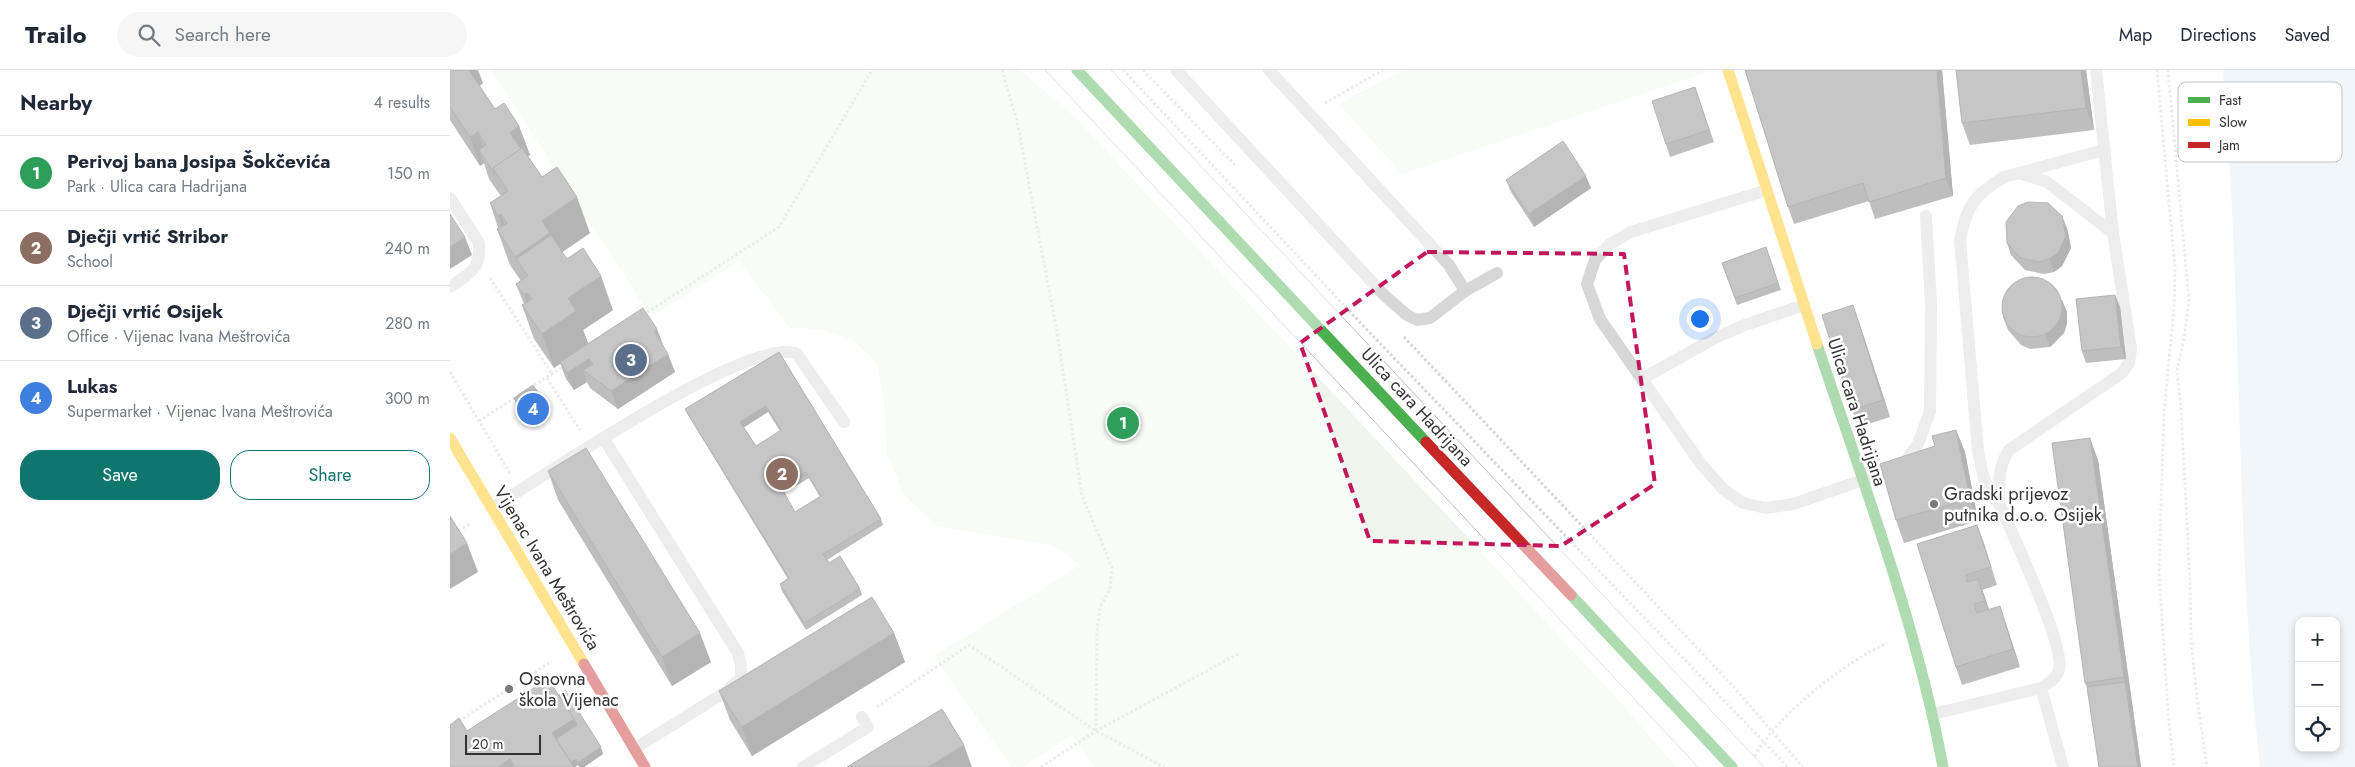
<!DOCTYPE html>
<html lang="en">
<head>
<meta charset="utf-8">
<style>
	:root { --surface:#fff; --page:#f6f6f7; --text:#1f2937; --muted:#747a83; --line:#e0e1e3; --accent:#0f766e }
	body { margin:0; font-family:Jost,sans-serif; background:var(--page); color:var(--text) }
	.controls { position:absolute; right:15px; bottom:15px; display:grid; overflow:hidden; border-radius:10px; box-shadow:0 2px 8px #0003 }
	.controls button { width:45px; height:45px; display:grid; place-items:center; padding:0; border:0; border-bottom:1px solid var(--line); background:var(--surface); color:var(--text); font:25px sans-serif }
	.scale { position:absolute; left:15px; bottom:12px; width:76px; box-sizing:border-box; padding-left:5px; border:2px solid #333; border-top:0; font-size:14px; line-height:18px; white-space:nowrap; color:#333; -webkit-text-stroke:4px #fff; paint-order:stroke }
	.you { position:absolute; left:1249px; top:248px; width:18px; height:18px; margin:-12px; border:4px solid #fff; border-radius:50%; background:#1a73e8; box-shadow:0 0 0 8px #1a73e833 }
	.badge { display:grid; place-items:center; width:32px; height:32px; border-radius:50%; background:var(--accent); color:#fff; font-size:16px; font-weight:700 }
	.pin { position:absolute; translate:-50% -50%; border:2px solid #fff; box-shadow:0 1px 5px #0006 }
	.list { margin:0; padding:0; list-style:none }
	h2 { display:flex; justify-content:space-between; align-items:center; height:65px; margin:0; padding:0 20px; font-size:21px }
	h2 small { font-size:16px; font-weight:400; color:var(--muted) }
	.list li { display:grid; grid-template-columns:32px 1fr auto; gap:15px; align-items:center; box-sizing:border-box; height:75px; padding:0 20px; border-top:1px solid var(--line) }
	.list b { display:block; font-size:19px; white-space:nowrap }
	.list p { margin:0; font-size:16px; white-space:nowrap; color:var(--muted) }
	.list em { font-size:16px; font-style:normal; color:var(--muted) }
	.actions { display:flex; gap:10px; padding:15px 20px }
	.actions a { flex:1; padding:11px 0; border:1px solid var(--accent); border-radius:20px; text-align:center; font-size:18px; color:var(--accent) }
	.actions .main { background:var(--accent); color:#fff }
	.icon { flex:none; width:28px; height:28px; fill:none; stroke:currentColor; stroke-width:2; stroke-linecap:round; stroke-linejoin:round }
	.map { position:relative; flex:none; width:1905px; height:697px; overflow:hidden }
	header { display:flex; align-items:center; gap:30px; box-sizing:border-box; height:70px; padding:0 25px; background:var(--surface); border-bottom:1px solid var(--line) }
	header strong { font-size:24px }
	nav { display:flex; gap:28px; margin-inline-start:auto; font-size:18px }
	.search { width:350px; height:45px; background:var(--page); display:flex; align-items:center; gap:12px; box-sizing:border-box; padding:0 18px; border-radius:28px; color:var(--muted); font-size:19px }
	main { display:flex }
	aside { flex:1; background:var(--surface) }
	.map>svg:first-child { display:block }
</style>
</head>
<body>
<header>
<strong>Trailo</strong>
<div class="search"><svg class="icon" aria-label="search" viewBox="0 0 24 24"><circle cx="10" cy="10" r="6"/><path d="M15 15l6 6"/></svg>Search here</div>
<nav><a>Map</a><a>Directions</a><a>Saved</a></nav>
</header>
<main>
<aside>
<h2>Nearby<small>4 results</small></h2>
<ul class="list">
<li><span class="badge" style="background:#2e9e5b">1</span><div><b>Perivoj bana Josipa Šokčevića</b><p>Park · Ulica cara Hadrijana</p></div><em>150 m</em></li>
<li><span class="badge" style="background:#8d6e63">2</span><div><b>Dječji vrtić Stribor</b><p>School</p></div><em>240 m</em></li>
<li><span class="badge" style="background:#5c6f8a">3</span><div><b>Dječji vrtić Osijek</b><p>Office · Vijenac Ivana Meštrovića</p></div><em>280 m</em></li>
<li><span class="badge" style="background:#3f7fe0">4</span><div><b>Lukas</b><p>Supermarket · Vijenac Ivana Meštrovića</p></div><em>300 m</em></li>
</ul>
<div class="actions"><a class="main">Save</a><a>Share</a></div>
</aside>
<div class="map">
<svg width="1905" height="697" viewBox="0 0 1905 697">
	<rect width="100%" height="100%" fill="#fff"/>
	<g fill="#f1f5ed">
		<path d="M41 0H570L624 46 1007 456 1173 635 1226 697H645L622 665 574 697H561L484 586 630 495 602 475 487 456 454 425 437 383 433 323 426 292 402 269 370 259 340 258 289 191 201 247Z"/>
		<path d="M953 0H1254L1255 3 952 104 889 34Z"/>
	</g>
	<path fill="#ddebf3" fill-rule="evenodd" d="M1773 0H1905V697H1810C1789 505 1791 313 1781 120 1779 80 1776 40 1773 0ZM1849 551H1886V678H1849Z"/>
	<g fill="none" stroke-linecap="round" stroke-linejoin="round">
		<g stroke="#d6d6d6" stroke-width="3" stroke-dasharray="2.5 2.5" stroke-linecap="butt">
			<path d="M552 0 567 51 607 262 632 426 662 497 660 519 650 537 647 561 646 661"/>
			<path d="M673 0 920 263 1338 697"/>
			<path d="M693 0 785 95"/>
			<path d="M1707 0 1725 199 1724 238 1714 342 1709 500 1718 642 1724 697"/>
			<path d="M1718 0 1739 230 1734 268 1727 301 1731 339 1740 511 1741 569 1747 628 1757 697"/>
			<path d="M875 33 933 0"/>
			<path d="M40 208 102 304"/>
			<path d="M193 245 329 157 422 0"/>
			<path d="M954 267 1281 614 1353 697"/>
			<path d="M0 302 61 405"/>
			<path d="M97 308 130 360"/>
			<path d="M80 318 114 296"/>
			<path d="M29 351 66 327"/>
			<path d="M0 466 21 453"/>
			<path d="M427 637 519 575 646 661 714 697"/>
			<path d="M9 651 102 591"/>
			<path d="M1305 686C1326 646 1395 592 1437 573"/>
			<path d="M591 697 646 661 788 584"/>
		</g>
		<g stroke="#d7d7d7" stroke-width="12">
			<path d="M726 0 934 225 957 245 967 250 980 248 1015 221 1047 203"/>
			<path d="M819 0 999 195 1015 221"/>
			<path d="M1646 0 1663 163 1681 279 1679 293 1672 303 1559 380C1548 397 1549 413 1549 433 1534 418 1532 402 1528 381L1510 170C1516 137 1525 124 1554 107L1654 80"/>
			<path d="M1569 103 1597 112 1663 163"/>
			<path d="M1317 120 1181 162 1160 174 1145 190 1137 214 1150 249 1251 394 1274 420 1293 433 1316 438 1343 434 1448 398 1455 392 1468 374 1480 341 1481 235 1476 146"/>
			<path d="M0 128 29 173C31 200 20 203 0 217"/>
			<path d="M1192 309 1265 268 1295 255 1354 235"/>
			<path d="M154 369 288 583 291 596V608L277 621 184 679"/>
			<path d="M42 438C88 410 305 262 347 284L394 352"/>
			<path d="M1591 618 1613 697"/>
			<path d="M1483 644 1591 618C1599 613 1606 609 1609 600 1616 576 1561 462 1549 433"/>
			<path d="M353 697 418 657 412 647"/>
		</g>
		<g stroke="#4caf50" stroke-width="11">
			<path d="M627 0 976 372"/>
			<path d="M1367 274C1413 413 1466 552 1493 697"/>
			<path d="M1121 525 1282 697"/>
		</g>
		<g stroke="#ffc107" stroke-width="11">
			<path d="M1278 0 1367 274"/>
			<path d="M0 368 134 594"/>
		</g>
		<g stroke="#c62828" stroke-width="11">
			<path d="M976 372 1121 525"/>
			<path d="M134 594 195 697"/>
		</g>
		<g stroke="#bebebe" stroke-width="1">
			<path d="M595 0 1248 697"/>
			<path d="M661 0 1314 697"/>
		</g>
	</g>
	<g fill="#6f6f6f" fill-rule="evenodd">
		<path d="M0 0 33 13 29 16 45 39 69 56 80 85 78 86 92 107 140 163 112 182 117 189 163 240 133 260 138 273 214 277 225 302 168 339 140 318 137 312 124 320 116 309 110 293 104 298 84 269 72 235 74 234 66 214 71 211 60 195 47 159 48 158 40 133 51 126 39 109 34 93 30 96 0 50Z"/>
		<path d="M1295 0H1492L1503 126 1425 149 1419 131 1344 154 1338 137Z"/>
		<path d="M1506 0H1636L1644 60 1520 75 1512 53Z"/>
		<path d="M1245 17 1264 72 1220 87 1216 74Z"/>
		<path d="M1056 110 1141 118 1084 157 1061 122Z"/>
		<path d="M1617 158 1621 178 1612 196 1604 202 1594 204 1575 200 1561 185 1557 173Z"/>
		<path d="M1316 177 1331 220 1287 235 1272 193Z"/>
		<path d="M1665 225 1670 237 1676 289 1636 293 1632 281Z"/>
		<path d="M1612 230 1617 242V253L1614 263 1600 277 1580 279 1571 275 1558 260 1553 247Z"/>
		<path d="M1409 252 1440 347 1409 357 1402 340Z"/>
		<path d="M329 282 431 449 433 455 377 490 379 493 410 519 412 525 356 560 332 521 330 514 338 509 238 345 235 339ZM318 342 330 361 306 376 294 357ZM359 408 370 427 345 442 334 423Z"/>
		<path d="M64 328 100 344 81 357 66 334Z"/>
		<path d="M1506 360 1515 382 1528 451 1454 473 1446 450 1485 376Z"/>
		<path d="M1648 390 1691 697 1637 617 1635 613Z"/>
		<path d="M98 401 261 592 222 616 108 430Z"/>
		<path d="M1527 455 1547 515 1532 520 1539 539 1556 554 1570 597 1512 615 1506 597 1467 474Z"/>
		<path d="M444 563 455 592 302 686 280 650 269 621Z"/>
		<path d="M109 625 153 684 134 697H129L128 695 125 697H0L17 661Z"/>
	</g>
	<g fill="#5a5a5a">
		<path d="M16 0H28L33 13 23 20Z"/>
		<path d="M1487 0H1492L1503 126 1496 108Z"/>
		<path d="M1631 0H1636L1644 60 1636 38Z"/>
		<path d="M69 56 80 85 76 87 60 63Z"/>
		<path d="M28 62 38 91 29 80 34 93 30 96 20 67Z"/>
		<path d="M1136 106 1141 118 1084 157 1079 144Z"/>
		<path d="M127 127 140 163 108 185 78 206 65 187 92 151Z"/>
		<path d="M51 144 64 179 59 177 48 146Z"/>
		<path d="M1612 146 1617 158 1621 178 1612 196 1604 202 1599 189Z"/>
		<path d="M15 167 22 185 0 199V177Z"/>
		<path d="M151 206 163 240 133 260 139 275 104 298 92 264 118 228Z"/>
		<path d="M77 223 90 256 84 253 74 225Z"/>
		<path d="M1665 225 1670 237 1676 289 1671 277Z"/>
		<path d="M1612 230 1617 242V253L1614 263 1600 277 1595 264Z"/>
		<path d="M1403 235 1409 252 1440 347 1433 330Z"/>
		<path d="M207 259 214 277 204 261Z"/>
		<path d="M218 284 225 302 168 339 161 321Z"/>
		<path d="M139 289 146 306 133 300 137 312 124 320 117 303Z"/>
		<path d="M316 336 318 342 293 358 290 352Z"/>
		<path d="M98 338 100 344 81 357 79 350Z"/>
		<path d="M1506 360 1515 382 1528 451 1520 429Z"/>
		<path d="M1640 368 1648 390 1691 697H1688L1675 612 1674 607Z"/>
		<path d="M1527 455 1534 473 1547 515Z"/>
		<path d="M17 473 28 502 0 519V484Z"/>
		<path d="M1528 509 1535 527 1541 548 1535 531Z"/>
		<path d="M1550 536 1556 554 1570 597 1563 579Z"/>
		<path d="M250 563 261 592 222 616 212 587Z"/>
		<path d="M444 563 455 592 302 686 292 657Z"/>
		<path d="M124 649 129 661 108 675 102 663Z"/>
		<path d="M514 675 522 697H478Z"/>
		<path d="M151 677 153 684 134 697H130L128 693Z"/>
		<path d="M60 689 63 697H48Z"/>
		<path d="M126 689 128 695 125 697H121L120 693Z"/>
	</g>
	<g fill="#818181" stroke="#5a5a5a" fill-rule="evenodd">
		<path d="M0 0H19L45 39 54 33 69 56 60 63 71 79 43 98 45 105 29 80 36 75 28 62 20 67 0 37Z"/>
		<path d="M1295 0H1487L1496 108 1419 132 1413 113 1338 137Z"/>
		<path d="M1506 0H1631L1636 38 1512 53Z"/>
		<path d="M1245 17 1259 60 1216 74 1202 31Z"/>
		<path d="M1113 71 1136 106 1079 144 1056 110Z"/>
		<path d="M72 78 92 107 107 97 127 127 92 151 100 163 65 187 47 159 57 153 51 144 48 146 40 133 58 121 43 98Z"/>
		<path d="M1578 132 1598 133 1612 146 1616 166 1608 183 1599 189 1590 192 1570 188 1557 173 1556 152 1568 136Z"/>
		<path d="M0 144 15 167 0 177Z"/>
		<path d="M101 165 117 189 133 178 151 206 118 228 126 241 92 264 72 235 82 229 77 223 74 225 66 214 78 206 66 189Z"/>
		<path d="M1316 177 1328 213 1285 228 1272 193Z"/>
		<circle cx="1582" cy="237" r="30"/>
		<path d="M1665 225 1671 277 1632 281 1626 229Z"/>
		<path d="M1403 235 1433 330 1402 340 1372 245Z"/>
		<path d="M193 238 207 259 204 261 218 284 161 321 133 300 143 294 139 289 117 303 110 292Z"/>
		<path d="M329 282 431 449 373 484 379 493 390 486 410 519 354 553 330 514 339 508 235 339ZM316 336 331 360 306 376 290 352ZM356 402 371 426 345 442 331 417Z"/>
		<path d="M83 315 98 338 79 350 64 328Z"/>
		<path d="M1506 360 1520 429 1446 450 1430 394 1485 376 1482 366Z"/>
		<path d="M1640 368 1674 607 1635 613 1602 373Z"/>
		<path d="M136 378 250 563 212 587 98 401Z"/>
		<path d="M0 446 17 473 0 484Z"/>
		<path d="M1527 455 1541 497 1516 505 1517 512 1528 509 1535 531 1524 534 1527 543 1550 536 1563 579 1506 597 1467 474Z"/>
		<path d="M422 527 444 563 292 657 269 621Z"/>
		<path d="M98 609 124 649 102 663 124 697H65L60 689 48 697H0V655L9 648 17 661Z"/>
		<path d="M1675 612 1688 697H1649L1637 617Z"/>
		<path d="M115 620 151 677 128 693 126 689 121 692 106 669 127 655 124 649 109 625Z"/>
		<path d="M492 639 514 675 478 697H397Z"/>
	</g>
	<path d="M0 0H1905V697H0ZM977 182 1174 184 1205 414 1111 476 920 471 850 273Z" fill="#fff" fill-opacity=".55" fill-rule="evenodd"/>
	<path fill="none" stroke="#c2185b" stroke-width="4" stroke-dasharray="10 6" stroke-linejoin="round" d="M977 182 1174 184 1205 414 1111 476 920 471 850 273Z"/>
	<g fill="#7a7a7a" stroke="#fff" stroke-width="2">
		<circle cx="1484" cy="434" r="5"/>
		<circle cx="59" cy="619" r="5"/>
	</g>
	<g text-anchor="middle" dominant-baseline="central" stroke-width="5" stroke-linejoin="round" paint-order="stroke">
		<g font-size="18" fill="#333" stroke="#fff">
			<text transform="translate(967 337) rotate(47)">Ulica cara Hadrijana</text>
			<text transform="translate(1407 342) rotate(72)">Ulica cara Hadrijana</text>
			<text transform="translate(97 498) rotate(59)">Vijenac Ivana Meštrovića</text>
		</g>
		<g font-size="18" fill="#333" stroke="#fff" text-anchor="start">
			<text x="1494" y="424">Gradski prijevoz<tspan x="1494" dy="21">putnika d.o.o. Osijek</tspan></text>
			<text x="69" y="609">Osnovna<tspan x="69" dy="21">škola Vijenac</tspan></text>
		</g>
	</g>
	<rect x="1728" y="12" width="164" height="80" rx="8" fill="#fff" stroke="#c2c2c2" stroke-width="1"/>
	<rect x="1738" y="27" width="22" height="6" fill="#4caf50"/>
	<rect x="1738" y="49" width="22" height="7" fill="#ffc107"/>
	<rect x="1738" y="72" width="22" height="6" fill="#c62828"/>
	<g font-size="14" fill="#333">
		<text x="1769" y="35">Fast</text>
		<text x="1769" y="57">Slow</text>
		<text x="1769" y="80">Jam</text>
	</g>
</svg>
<div class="controls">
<button>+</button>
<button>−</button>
<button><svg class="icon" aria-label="locate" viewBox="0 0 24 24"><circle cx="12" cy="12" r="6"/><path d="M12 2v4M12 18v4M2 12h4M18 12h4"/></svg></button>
</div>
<div class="scale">20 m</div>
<div class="you"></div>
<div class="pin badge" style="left:673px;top:353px;background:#2e9e5b">1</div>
<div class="pin badge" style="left:332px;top:404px;background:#8d6e63">2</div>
<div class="pin badge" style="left:181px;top:290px;background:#5c6f8a">3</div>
<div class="pin badge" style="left:83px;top:339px;background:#3f7fe0">4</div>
</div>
</main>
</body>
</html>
